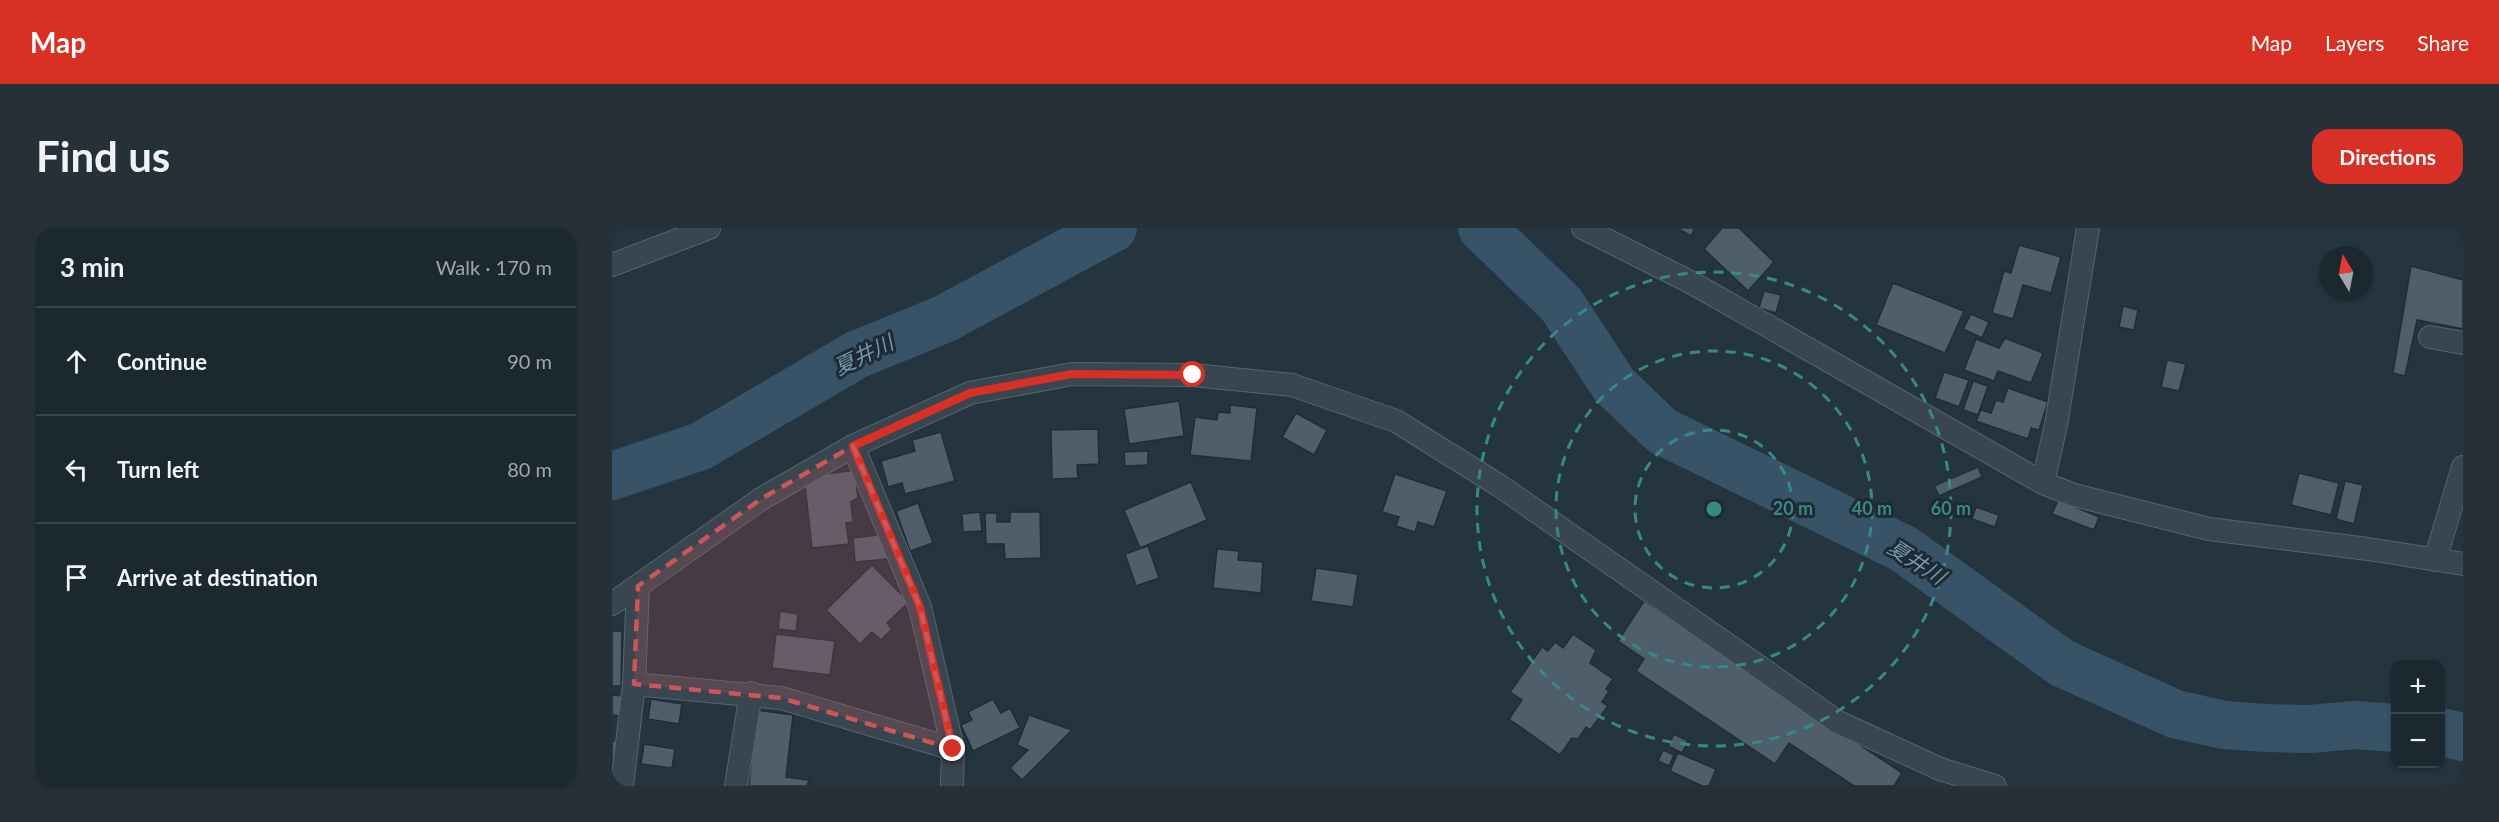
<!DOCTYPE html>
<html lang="en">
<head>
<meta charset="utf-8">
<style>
	:root { --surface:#1c2830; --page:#253038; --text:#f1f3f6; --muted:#a0a6ab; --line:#3a444c; --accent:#d93025 }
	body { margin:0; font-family:Lato,"Noto Sans JP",sans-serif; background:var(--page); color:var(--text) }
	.controls { position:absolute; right:18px; bottom:18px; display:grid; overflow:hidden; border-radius:12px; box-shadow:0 2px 4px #0004 }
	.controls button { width:54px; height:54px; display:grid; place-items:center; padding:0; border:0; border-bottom:2px solid var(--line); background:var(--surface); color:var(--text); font:30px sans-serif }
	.compass { position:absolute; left:1707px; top:18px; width:54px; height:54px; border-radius:50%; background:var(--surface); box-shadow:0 2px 4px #0004; rotate:350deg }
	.stop { position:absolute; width:18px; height:18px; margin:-14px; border:4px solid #d93025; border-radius:50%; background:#fff }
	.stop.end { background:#d93025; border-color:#fff; box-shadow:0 2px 6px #0008 }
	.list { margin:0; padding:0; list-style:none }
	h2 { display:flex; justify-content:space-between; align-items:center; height:78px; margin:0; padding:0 24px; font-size:26px }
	h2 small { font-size:20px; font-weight:400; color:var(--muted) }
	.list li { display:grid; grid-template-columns:39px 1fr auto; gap:18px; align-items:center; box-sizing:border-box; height:108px; padding:0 24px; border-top:2px solid var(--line) }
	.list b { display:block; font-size:22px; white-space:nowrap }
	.list em { font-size:20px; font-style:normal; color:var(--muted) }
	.icon { flex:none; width:33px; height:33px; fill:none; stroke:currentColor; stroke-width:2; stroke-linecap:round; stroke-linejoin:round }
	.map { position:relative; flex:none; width:1851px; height:558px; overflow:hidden; border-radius:18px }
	header { display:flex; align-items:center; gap:36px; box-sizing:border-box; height:84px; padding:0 30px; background:var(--accent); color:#fff }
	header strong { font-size:28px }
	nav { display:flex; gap:33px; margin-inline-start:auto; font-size:21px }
	.intro { display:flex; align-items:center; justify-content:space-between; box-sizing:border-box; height:144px; padding:0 36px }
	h1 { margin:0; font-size:42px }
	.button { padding:15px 27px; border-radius:18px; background:var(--accent); color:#fff; font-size:21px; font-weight:700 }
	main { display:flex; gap:36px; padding:0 36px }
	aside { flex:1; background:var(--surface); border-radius:18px; box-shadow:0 2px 4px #0004 }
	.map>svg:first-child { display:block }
</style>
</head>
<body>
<header>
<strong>Map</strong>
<nav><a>Map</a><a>Layers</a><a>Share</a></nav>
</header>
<div class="intro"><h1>Find us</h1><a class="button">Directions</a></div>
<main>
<aside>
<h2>3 min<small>Walk · 170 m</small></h2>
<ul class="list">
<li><svg class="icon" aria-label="ahead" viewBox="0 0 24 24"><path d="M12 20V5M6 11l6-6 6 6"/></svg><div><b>Continue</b></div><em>90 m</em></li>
<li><svg class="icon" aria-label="left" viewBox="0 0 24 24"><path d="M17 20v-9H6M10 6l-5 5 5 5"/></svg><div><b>Turn left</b></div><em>80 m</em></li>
<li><svg class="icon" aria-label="arrive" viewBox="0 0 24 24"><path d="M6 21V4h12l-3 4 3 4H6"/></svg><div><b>Arrive at destination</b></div></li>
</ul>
</aside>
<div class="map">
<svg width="1851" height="558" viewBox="0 0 1851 558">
	<rect width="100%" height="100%" fill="#253540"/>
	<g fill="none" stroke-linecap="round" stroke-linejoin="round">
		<g stroke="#385367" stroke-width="48">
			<path d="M870 0 949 76 1002 157 1050 203 1292 321 1450 435 1563 486 1612 497 1654 500 1698 501 1743 497 1784 500"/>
			<path d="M0 248 89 218 244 127 332 91 501 0"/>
			<path d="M1828 504 1851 509"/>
		</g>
	</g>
	<g fill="#4e5e6b" stroke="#202d37" stroke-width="1.5">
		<path d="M1065 0H1083L1079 8Z"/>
		<path d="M1110 0H1127L1162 34 1136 63 1092 21Z"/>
		<path d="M1407 17 1449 29 1439 65 1411 57 1401 91 1380 85 1392 43 1399 45Z"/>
		<path d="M1799 38 1851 52V101L1805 92 1793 148 1781 145Z"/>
		<path d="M1281 55 1352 83 1333 125 1264 97Z"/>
		<path d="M1152 63 1169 67 1164 85 1147 80Z"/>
		<path d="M1511 78 1526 82 1522 102 1507 99Z"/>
		<path d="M1359 86 1377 94 1370 110 1351 101Z"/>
		<path d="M1393 110 1431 125 1419 155 1386 143 1382 153 1352 142 1364 111 1387 120Z"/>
		<path d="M1555 132 1574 136 1567 163 1549 159Z"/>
		<path d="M1332 144 1357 152 1347 179 1323 170Z"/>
		<path d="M1361 153 1376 158 1366 187 1351 182Z"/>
		<path d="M1396 160 1436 174 1427 202 1419 200 1416 211 1364 193 1369 182 1379 185 1384 172 1391 174Z"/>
		<path d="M567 173 572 208 517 216 512 181Z"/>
		<path d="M618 177 645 180 639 233 578 227 583 189 605 192 606 184 618 185Z"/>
		<path d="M684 185 715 202 702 227 670 209Z"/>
		<path d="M486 201 487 236 465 237 466 250 440 251 439 202Z"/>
		<path d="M329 204 343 253 293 266 290 255 276 259 269 233 303 223 300 212Z"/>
		<path d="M536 223V237L513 238 512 224Z"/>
		<path d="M1366 239 1370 249 1327 268 1322 258Z"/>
		<path d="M243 242 246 270 239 274 241 294 234 295 237 316 200 320 192 249Z"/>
		<path d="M1687 245 1727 255 1719 287 1679 277Z"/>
		<path d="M783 246 835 263 822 299 806 294 803 304 784 298 787 289 770 284Z"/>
		<path d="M1733 253 1751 257 1742 296 1724 291Z"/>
		<path d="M579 254 595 292 528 320 512 282Z"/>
		<path d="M1446 272 1487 289 1482 302 1440 286Z"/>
		<path d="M306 275 321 315 298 323 284 283Z"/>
		<path d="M1364 279 1387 287 1383 299 1360 291Z"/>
		<path d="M368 284 370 303 351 304 350 286Z"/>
		<path d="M398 284H428L429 330 393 331 392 316H374L373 285H385V294H398Z"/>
		<path d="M273 306 276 331 243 334 241 310Z"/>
		<path d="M536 318 547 350 524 358 513 326Z"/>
		<path d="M605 321 627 323 626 332 651 334 649 365 601 360Z"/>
		<path d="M260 337 297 374 275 395 280 401 269 412 260 404 248 416 214 382Z"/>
		<path d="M704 340 746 346 741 379 699 373Z"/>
		<path d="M1032 373 1290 545 1282 558H1242L1177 515 1163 536 1024 443 1032 431 1006 413Z"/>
		<path d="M168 383 186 386 184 403 166 401Z"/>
		<path d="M0 403H10L9 458H0Z"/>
		<path d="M164 406 223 413 218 447 160 440Z"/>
		<path d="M961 406 984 422 978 435 1001 451 994 461 997 463 990 474 996 478 978 502 974 499 966 511 960 510 948 527 897 491 910 472 898 464 930 419 936 423 943 414 951 420Z"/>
		<path d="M0 467 12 468 9 488 0 487Z"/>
		<path d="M39 471 70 476 67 496 36 491Z"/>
		<path d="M381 471 389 485 398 480 408 500 361 523 349 497 360 492 356 484Z"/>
		<path d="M144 482 181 487 174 549 197 552 195 558H137Z"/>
		<path d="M417 487 460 502 410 552 398 540 416 522 405 517Z"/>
		<path d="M1062 506 1076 513 1070 525 1056 518Z"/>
		<path d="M0 513H6L3 533H0Z"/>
		<path d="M32 516 63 521 60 540 29 536Z"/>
		<path d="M1051 522 1062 527 1057 538 1046 533Z"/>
		<path d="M1066 525 1104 541 1097 558H1090L1058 543Z"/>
	</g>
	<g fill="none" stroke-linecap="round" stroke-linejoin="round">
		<defs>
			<g id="minor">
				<path d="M971 0 1082 56 1431 255 1462 267 1597 301 1756 321 1851 336"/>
				<path d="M0 37 97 0"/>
				<path d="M1818 109 1851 115"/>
				<path d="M241 218 308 379 341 521 340 558"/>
				<path d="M1431 255 1444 197 1476 0"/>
				<path d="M1823 332 1851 239"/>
				<path d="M26 358 22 456 169 470 341 521"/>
				<path d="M0 376 149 271 241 218 358 165 460 146 581 147 680 157 784 193 888 258 1226 494 1328 541 1383 558"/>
				<path d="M10 558 22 456"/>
				<path d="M124 558 139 465"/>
			</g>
		</defs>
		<use href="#minor" stroke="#57646d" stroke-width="24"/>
		<use href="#minor" stroke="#39464f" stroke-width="22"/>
	</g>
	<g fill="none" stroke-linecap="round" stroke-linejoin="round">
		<path stroke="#d93025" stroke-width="8" d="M341 521 308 379 241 218 358 165 460 146 581 147"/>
	</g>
	<path fill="#cc5659" fill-opacity="0.2" stroke="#cc5659" stroke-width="4.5" stroke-dasharray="12 8" stroke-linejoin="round" d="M241 218 308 379 341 521 169 470 22 456 26 358 149 271Z"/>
	<g fill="none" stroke="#388985" stroke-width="3" stroke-dasharray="10 8">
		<circle cx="1102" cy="281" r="79"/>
		<circle cx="1102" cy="281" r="158"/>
		<circle cx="1102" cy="281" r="237"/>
	</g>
	<g text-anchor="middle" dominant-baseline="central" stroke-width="6" stroke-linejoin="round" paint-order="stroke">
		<g font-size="21" font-style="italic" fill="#7596ad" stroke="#1e2b35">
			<text transform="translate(251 126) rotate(-26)">夏井川</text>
			<text transform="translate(1305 333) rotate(33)">夏井川</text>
		</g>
	</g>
	<circle cx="1102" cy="281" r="9" fill="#388985" stroke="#1e2b35" stroke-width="3"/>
	<g font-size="18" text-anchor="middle" font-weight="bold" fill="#388985" stroke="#1e2b35" stroke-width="6" stroke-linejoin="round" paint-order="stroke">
		<text x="1181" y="287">20 m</text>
		<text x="1260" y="287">40 m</text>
		<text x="1339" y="287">60 m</text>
	</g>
</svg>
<div class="controls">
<button>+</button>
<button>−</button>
</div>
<svg class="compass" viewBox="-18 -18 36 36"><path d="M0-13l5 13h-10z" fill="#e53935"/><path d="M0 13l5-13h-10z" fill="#a0a6ab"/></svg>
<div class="stop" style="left:581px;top:147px"></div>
<div class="stop end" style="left:341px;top:521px"></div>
</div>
</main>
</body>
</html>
